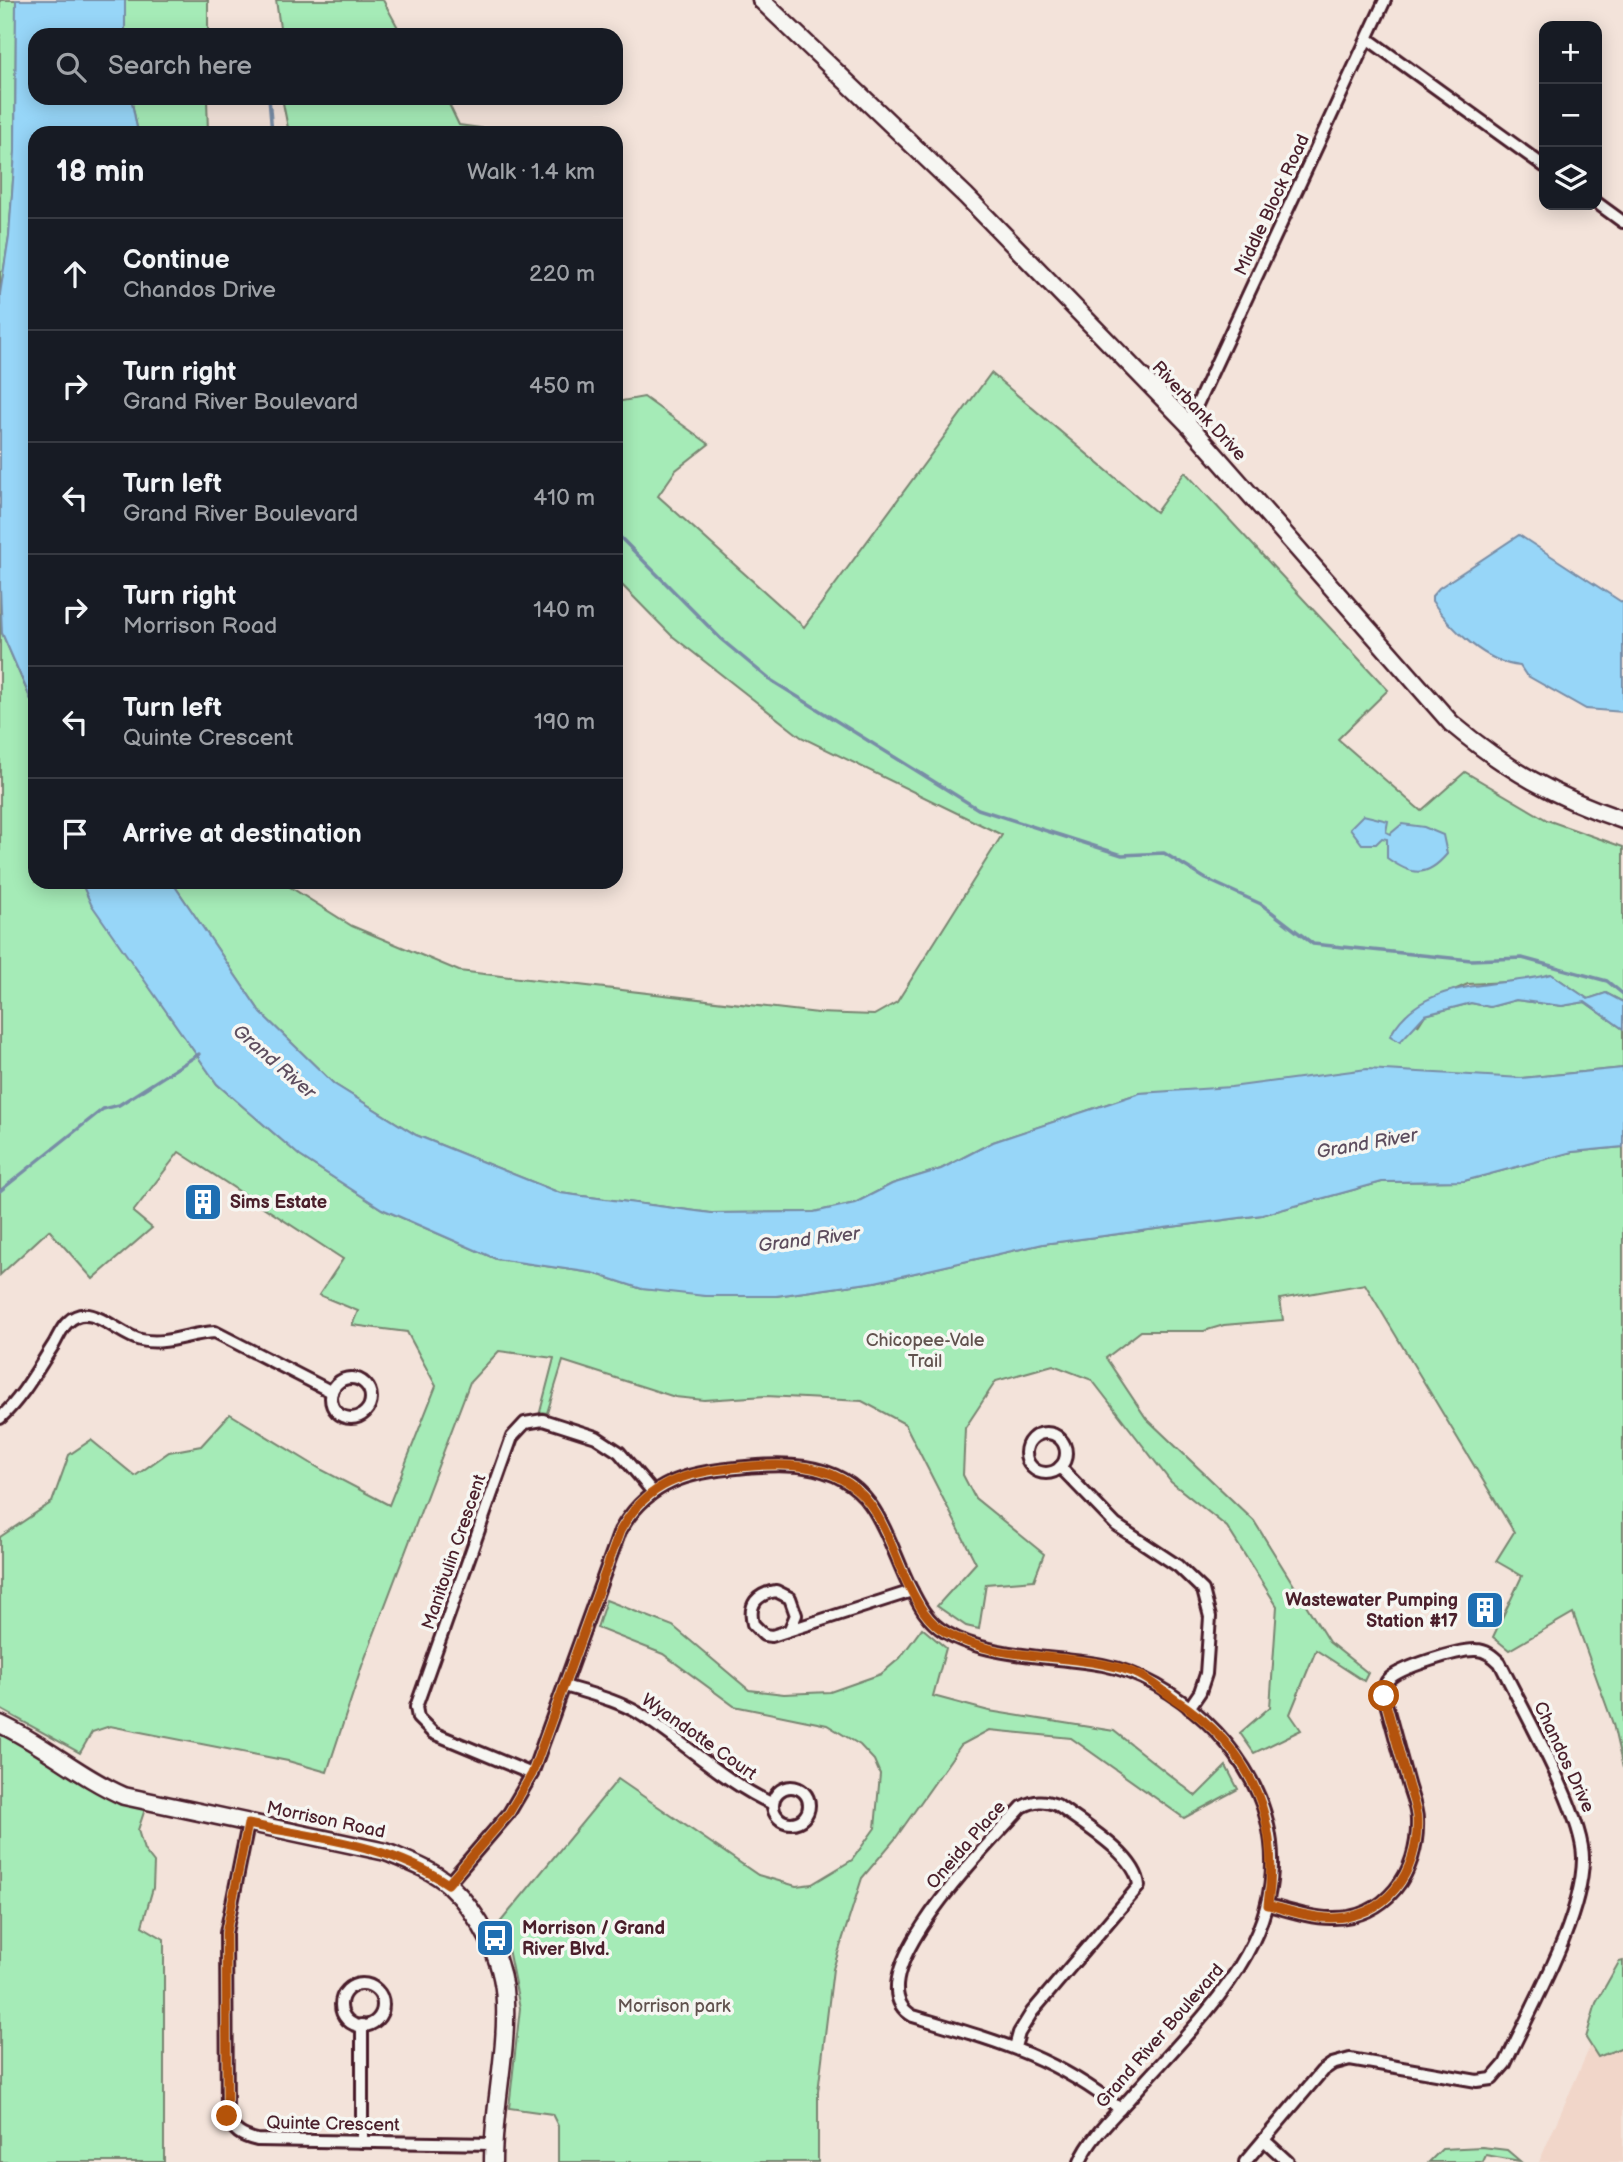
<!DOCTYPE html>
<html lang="en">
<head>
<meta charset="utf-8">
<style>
	:root { --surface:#171b24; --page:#242831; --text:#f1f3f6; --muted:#9ea1a6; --line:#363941 }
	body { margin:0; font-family:"Balsamiq Sans",sans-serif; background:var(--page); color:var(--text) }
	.controls { position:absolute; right:21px; top:21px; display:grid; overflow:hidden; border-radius:14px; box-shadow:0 4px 18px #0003 }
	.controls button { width:63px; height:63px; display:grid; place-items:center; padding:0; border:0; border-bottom:2px solid var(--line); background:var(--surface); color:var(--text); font:35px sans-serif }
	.stop { position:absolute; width:21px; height:21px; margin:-16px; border:5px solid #b45309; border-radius:50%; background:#fff }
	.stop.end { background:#b45309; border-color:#fff; box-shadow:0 2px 7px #0008 }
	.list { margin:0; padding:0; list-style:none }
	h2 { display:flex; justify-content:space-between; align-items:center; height:91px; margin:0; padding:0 28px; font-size:30px }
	h2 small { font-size:23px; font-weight:400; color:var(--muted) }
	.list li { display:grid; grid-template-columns:46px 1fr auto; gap:21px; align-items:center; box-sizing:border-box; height:112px; padding:0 28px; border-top:2px solid var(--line) }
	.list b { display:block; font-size:26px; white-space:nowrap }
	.list p { margin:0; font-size:23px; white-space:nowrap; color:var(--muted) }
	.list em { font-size:23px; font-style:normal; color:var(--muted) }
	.icon { flex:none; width:38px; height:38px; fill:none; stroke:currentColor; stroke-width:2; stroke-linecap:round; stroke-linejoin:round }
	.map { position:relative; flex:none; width:1623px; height:2162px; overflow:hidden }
	.search { position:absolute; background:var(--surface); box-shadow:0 4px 18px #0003; left:28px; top:28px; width:595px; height:77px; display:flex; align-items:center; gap:18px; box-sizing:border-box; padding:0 24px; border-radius:21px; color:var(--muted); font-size:26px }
	.panel { position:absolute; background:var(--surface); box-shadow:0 4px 18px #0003; left:28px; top:126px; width:595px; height:763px; border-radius:21px }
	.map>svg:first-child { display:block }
</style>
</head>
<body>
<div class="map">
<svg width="1623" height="2162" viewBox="0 0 1623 2162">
	<rect width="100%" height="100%" fill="#f3e3da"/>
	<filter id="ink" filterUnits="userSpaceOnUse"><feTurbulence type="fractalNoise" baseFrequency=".0143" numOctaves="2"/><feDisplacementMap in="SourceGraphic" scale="14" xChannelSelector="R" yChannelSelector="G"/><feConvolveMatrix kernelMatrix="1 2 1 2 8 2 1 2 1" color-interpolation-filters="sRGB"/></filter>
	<g filter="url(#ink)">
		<path fill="#f1d6c9" d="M1623 1972V2162H1539Z"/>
		<g fill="#a5ebb7" stroke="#788571" stroke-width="2">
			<path d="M0 0H16L15 152 9 236 0 294Z"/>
			<rect x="125" y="0" width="83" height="35"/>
			<path d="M276 0H383L402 35H281Z"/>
			<path d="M131 98H207L208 133H138Z"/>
			<path d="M282 98H446L459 125 494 130 495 133H289Z"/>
			<path d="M991 373 1156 512 1185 472 1388 690 1338 739 1421 811 1465 772 1547 820 1623 847V1002L1606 993 1588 999 1551 974 1526 981 1468 984 1421 1004 1418 1026 1425 1015 1471 1003 1490 1007 1516 1000 1562 1006 1585 1002 1623 1029V1068L1522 1078 1140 1093 993 1142 941 1169 892 1184 855 1203 814 1212 711 1213 560 1193 416 1135 334 1084 261 1013 172 882H282L352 926 459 971 818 1013 874 1015 897 1002 1002 835 801 737 671 635 616 579V402L644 397 709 444 676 470 658 496 804 627Z"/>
			<path d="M0 587 2 633 35 709V882H81L92 904 217 1084 300 1156 382 1209 496 1259 593 1273 642 1289 776 1296 875 1282 1043 1244 1262 1215 1382 1182 1464 1181 1572 1152 1623 1147V1768L1613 1724 1573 1613 1509 1650 1493 1637 1522 1576 1496 1561 1514 1532 1365 1284 1280 1299 1283 1320 1224 1325 1204 1331H1141L1106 1358 1146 1418 1254 1521 1329 1642 1368 1673 1364 1681 1316 1650 1290 1714 1301 1730 1254 1753 1240 1733 1270 1707 1277 1606 1227 1527 1171 1482 1092 1380 1053 1365 996 1381 965 1428 963 1475 975 1498 1044 1554 1034 1580 986 1584 979 1629 966 1626 937 1606 976 1563 905 1424 862 1401 766 1396 704 1400 675 1397 563 1361 547 1413 540 1412 554 1358 499 1351 470 1382 362 1666 327 1772 288 1761 110 1726 92 1732 80 1753 0 1709V1537L52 1502 69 1455 91 1440 135 1476 169 1452 201 1446 230 1414 322 1470 389 1505 436 1386 407 1332 352 1325 358 1311 319 1295 343 1259 179 1152 133 1212 152 1228 93 1279 49 1230 0 1275Z"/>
			<path d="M606 1600 673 1626 749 1690 784 1694 830 1692 881 1674 900 1658 922 1628 946 1648 933 1696 989 1711 1114 1731 1196 1796 1226 1766 1238 1789 1184 1818 1071 1738 989 1730 961 1745 895 1839 862 1878 833 1969 818 2092V2162H558V2126L552 2114 509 2108 520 2008 508 1949 498 1925 618 1779 758 1875 796 1886 812 1884 852 1860 875 1828 880 1774 874 1760 860 1745 827 1725 734 1706 663 1654 597 1628Z"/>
			<path d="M0 1732 146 1806 138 1830 144 1850 154 1863 153 1888 142 1926 164 1939V2162H0Z"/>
			<path d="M1623 1961V2047L1598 2057 1586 2038 1596 2003 1619 1962Z"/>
			<path d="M1482 2147 1507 2150 1520 2161 1486 2155 1483 2162H1429L1442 2149Z"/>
		</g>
		<g fill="#97d6f8" stroke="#788da6" stroke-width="2">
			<path d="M16 0H125V35H35V98H131L138 133H35V709L2 633 0 587V294L9 236 15 152Z"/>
			<path d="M1519 535 1623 603V712L1586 709 1526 675 1520 666C1486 663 1451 629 1432 601V596L1439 588Z"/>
			<path d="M1363 815 1388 821 1386 832 1390 834 1402 824 1424 827 1443 835 1447 854C1426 879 1411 875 1387 858V839L1382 838 1376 844H1362L1350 828Z"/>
			<path d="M81 882H172L261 1013 334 1084 416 1135 560 1193 711 1213 814 1212 855 1203 892 1184 941 1169 993 1142 1140 1093 1231 1087 1367 1069 1522 1078 1623 1068V1147L1572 1152 1464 1181 1382 1182 1262 1215 1043 1244 875 1282 776 1296H705L642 1289 593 1273 496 1259 382 1209 300 1156 217 1084 91 904Z"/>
			<path d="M1551 974 1588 999 1606 993 1623 1002V1029L1585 1002 1562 1006 1516 1000 1490 1007 1471 1003 1425 1015 1400 1042 1390 1036C1422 976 1497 989 1551 974Z"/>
		</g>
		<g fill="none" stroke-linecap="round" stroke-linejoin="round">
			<g stroke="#788da6" stroke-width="3.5">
				<path d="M269 98 272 133"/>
				<path d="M616 533 722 640 769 679 978 809 1122 855 1164 853 1206 879 1261 904 1313 944 1471 960 1522 958 1607 981 1623 994"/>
				<path d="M0 1191 103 1109 119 1105 199 1054"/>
			</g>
			<defs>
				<g id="street">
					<path d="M1368 39 1544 166"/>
					<path d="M1597 203 1623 222"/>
					<path d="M1188 424 1385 0"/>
					<circle cx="351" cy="1398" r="20"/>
					<path d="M0 1418C23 1397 37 1370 54 1344 58 1337 62 1327 68 1322 90 1300 118 1335 141 1340 166 1346 189 1333 215 1332L332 1392"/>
					<circle cx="1046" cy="1453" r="20"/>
					<path d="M1060 1467 1116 1525 1178 1566 1203 1590 1210 1617 1206 1674 1200 1692 1189 1708"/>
					<path d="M790 1629 796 1615 790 1598 776 1591C757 1594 748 1604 753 1624L764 1635 772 1636 912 1591"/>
					<path d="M565 1686C590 1694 617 1700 640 1714 686 1743 724 1782 773 1804"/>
					<path d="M532 1774 433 1733 418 1718 416 1707 512 1437 525 1423 543 1420 596 1437 619 1452 652 1491"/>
					<circle cx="791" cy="1805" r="18"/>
					<path d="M248 1824 226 1933 227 2116C234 2132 241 2136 257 2140L493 2144"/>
					<path d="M448 1884 509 1813 532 1774 620 1531C644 1488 679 1474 727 1469 777 1463 837 1458 870 1504 886 1526 896 1558 908 1583 917 1601 926 1621 945 1632 987 1658 1055 1656 1103 1665 1175 1679 1250 1749 1267 1821 1296 1937 1198 2020 1130 2098 1113 2117 1090 2138 1080 2162"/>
					<circle cx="362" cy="2005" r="21"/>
					<path d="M1015 2047 1019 2033 1032 2012 1139 1886C1137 1855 1081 1823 1057 1805 1043 1800 1035 1800 1022 1807 995 1838 849 1981 913 2016 993 2040 1053 2055 1120 2109"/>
					<path d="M1264 2140 1288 2162"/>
					<path d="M362 2142V2025"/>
					<path d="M1245 2162 1322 2071 1332 2064 1350 2059 1477 2081 1492 2079 1505 2064C1531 2007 1582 1921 1583 1859 1584 1815 1521 1707 1500 1663 1493 1656 1486 1650 1476 1650 1460 1649 1398 1668 1388 1680 1384 1684 1384 1691 1384 1696 1392 1725 1400 1754 1408 1784 1411 1795 1417 1808 1417 1820 1419 1872 1386 1920 1330 1918 1310 1918 1287 1910 1268 1905"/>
				</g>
				<g id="secondary">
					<path d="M761 0 966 196 1188 424 1451 723C1507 770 1555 797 1623 820"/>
					<path d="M0 1724C44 1744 80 1777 124 1796L386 1852C407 1861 431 1869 448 1884 479 1913 504 1959 505 2002 507 2055 493 2109 493 2162"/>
				</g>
			</defs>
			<use href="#street" stroke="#4a1f2b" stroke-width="16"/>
			<use href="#secondary" stroke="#4a1f2b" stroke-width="21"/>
			<use href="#street" stroke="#f6f6f2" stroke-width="10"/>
			<use href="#secondary" stroke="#f6f6f2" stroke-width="16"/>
		</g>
	</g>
	<g fill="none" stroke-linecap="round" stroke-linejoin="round" filter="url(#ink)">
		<path stroke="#b45309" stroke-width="9" d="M227 2116 226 1933 248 1824C317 1838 389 1844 448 1884L509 1813 532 1774 620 1531C643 1489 676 1474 723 1469 775 1463 834 1457 869 1503 886 1525 896 1559 908 1584 917 1603 928 1623 947 1633 1003 1664 1074 1651 1133 1672 1147 1677 1161 1689 1173 1698 1250 1747 1281 1815 1268 1905 1287 1910 1310 1918 1330 1918 1386 1919 1419 1872 1417 1820 1417 1808 1411 1795 1408 1784 1400 1754 1392 1725 1384 1696"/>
	</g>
	<defs>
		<symbol id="building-square" viewBox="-11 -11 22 22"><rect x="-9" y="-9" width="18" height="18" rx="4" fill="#1f6fb2" stroke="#f6f6f2"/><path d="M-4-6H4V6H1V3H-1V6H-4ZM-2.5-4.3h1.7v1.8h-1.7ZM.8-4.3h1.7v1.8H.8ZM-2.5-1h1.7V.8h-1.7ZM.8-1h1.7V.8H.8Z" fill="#fff"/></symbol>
		<symbol id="bus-square" viewBox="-11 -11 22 22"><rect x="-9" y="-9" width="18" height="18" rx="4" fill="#1f6fb2" stroke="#f6f6f2"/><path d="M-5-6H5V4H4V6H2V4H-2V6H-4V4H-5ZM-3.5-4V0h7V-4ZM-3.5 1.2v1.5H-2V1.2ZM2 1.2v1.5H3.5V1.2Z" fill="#fff"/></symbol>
	</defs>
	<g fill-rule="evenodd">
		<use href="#building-square" x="181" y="1180" width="44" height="44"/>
		<use href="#building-square" x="1463" y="1588" width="44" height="44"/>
		<use href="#bus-square" x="473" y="1916" width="44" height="44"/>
	</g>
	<g text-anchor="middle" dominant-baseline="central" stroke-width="7" stroke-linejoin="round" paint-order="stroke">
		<g font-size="18" fill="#4a1f2b" stroke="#f6f6f2">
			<text transform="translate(1272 205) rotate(-65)">Middle Block Road</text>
			<text transform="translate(1199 411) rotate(47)">Riverbank Drive</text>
			<text transform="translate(454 1552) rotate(-71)">Manitoulin Crescent</text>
			<text transform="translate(699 1737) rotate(35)">Wyandotte Court</text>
			<text transform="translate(1564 1757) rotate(65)">Chandos Drive</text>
			<text transform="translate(326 1820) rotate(12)">Morrison Road</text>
			<text transform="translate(966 1845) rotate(-49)">Oneida Place</text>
			<text transform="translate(1160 2036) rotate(-49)">Grand River Boulevard</text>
			<text transform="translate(333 2124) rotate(1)">Quinte Crescent</text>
		</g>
		<g font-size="18" font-weight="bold" fill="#4a1f2b" stroke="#f6f6f2" text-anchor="start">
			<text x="230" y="1202">Sims Estate</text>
			<text x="1458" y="1600" text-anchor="end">Wastewater Pumping<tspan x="1458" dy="21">Station #17</tspan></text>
			<text x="522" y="1928">Morrison / Grand<tspan x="522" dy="21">River Blvd.</tspan></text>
		</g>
		<g font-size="18" fill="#61524e" stroke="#f6f6f2">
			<text x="925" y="1340">Chicopee-Vale<tspan x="925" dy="21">Trail</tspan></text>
			<text x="674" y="2006">Morrison park</text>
		</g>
		<g font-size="19" font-style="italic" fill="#5d4d5e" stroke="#f6f6f2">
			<text transform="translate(274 1062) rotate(41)">Grand River</text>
			<text transform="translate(1367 1144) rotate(-10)">Grand River</text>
			<text transform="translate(809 1240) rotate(-7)">Grand River</text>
		</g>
	</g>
</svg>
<div class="controls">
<button>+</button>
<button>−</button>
<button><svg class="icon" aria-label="layers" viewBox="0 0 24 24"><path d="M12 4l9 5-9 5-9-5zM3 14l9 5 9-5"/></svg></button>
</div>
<div class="stop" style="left:1384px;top:1696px"></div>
<div class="stop end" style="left:227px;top:2116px"></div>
<div class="search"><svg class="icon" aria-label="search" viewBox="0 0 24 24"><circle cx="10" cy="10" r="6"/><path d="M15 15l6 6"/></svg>Search here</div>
<section class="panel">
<h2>18 min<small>Walk · 1.4 km</small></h2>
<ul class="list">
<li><svg class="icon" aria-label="ahead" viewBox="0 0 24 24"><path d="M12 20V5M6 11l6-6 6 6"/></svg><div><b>Continue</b><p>Chandos Drive</p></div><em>220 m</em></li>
<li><svg class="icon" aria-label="right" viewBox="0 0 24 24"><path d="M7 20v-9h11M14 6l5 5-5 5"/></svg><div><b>Turn right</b><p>Grand River Boulevard</p></div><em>450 m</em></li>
<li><svg class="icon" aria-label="left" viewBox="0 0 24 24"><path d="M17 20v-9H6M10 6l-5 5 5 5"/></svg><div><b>Turn left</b><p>Grand River Boulevard</p></div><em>410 m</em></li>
<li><svg class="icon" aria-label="right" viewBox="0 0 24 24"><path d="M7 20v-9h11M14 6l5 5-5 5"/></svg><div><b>Turn right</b><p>Morrison Road</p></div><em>140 m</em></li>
<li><svg class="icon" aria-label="left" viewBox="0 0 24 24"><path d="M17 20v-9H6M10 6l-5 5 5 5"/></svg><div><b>Turn left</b><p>Quinte Crescent</p></div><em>190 m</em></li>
<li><svg class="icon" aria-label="arrive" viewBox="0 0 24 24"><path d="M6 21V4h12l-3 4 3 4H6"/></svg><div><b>Arrive at destination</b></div></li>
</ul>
</section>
</div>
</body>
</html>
